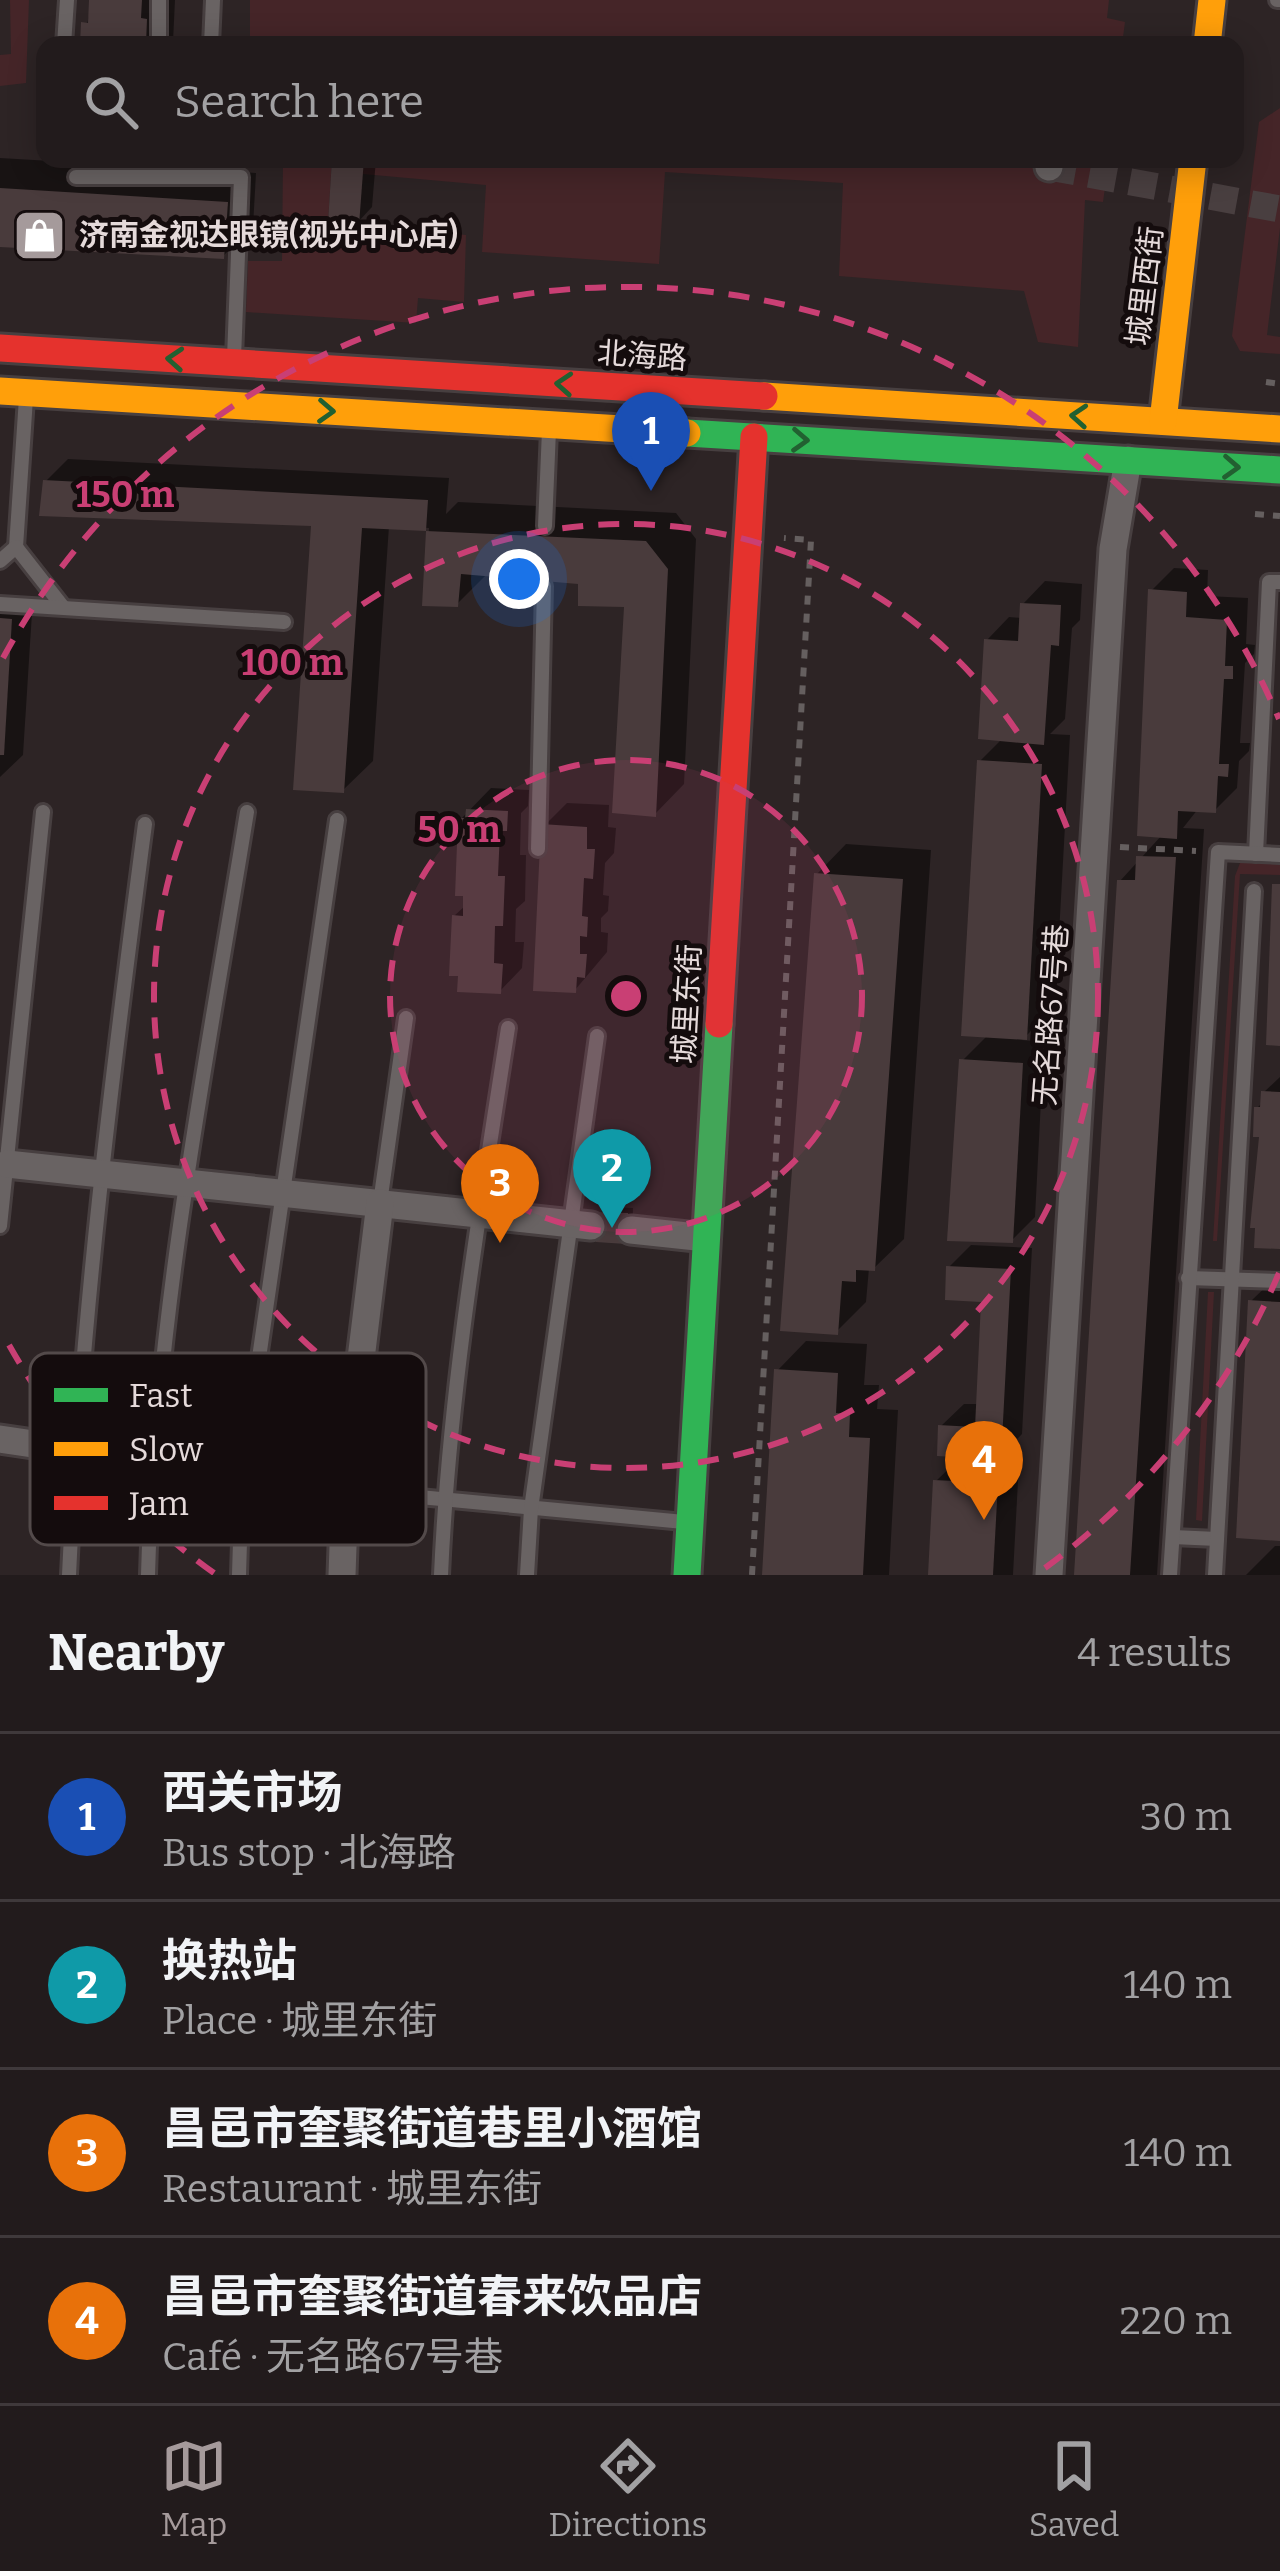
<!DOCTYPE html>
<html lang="en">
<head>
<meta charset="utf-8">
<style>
	:root { --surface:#221b1c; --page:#2e2829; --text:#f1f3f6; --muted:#a2a1a3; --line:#3f393b; --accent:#a59a9b }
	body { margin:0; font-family:Bitter,"Noto Sans SC",serif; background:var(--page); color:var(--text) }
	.you { position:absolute; left:519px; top:579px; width:42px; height:42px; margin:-30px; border:9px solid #fff; border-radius:50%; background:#1a73e8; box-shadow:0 0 0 18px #1a73e833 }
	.badge { display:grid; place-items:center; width:78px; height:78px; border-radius:50%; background:var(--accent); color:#fff; font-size:39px; font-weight:700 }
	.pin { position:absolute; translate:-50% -99px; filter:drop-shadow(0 3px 6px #0008) }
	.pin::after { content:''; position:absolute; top:63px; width:42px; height:36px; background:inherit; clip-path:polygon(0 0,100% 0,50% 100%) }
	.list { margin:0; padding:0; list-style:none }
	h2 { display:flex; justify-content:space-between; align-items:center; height:156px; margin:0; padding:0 48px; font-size:51px }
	h2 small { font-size:39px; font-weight:400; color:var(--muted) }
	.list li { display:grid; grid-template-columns:78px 1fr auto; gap:36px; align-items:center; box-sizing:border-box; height:168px; padding:0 48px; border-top:3px solid var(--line) }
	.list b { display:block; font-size:45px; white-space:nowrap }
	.list p { margin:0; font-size:39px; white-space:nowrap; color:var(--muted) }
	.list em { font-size:39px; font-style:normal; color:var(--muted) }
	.icon { flex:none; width:66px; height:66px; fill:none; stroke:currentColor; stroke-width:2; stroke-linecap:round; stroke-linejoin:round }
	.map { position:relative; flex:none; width:1280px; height:1575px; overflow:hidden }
	.search { position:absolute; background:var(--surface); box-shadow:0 6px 30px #0003; left:36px; right:36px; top:36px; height:132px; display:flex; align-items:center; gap:30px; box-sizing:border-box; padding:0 42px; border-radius:24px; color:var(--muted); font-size:45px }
	.sheet { height:828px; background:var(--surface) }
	nav { display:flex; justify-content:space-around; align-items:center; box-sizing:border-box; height:168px; border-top:3px solid var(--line); background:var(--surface); font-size:33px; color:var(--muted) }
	nav a { display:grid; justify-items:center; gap:6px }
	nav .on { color:var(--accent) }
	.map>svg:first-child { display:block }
</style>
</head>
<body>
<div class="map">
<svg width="1280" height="1575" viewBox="0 0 1280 1575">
	<rect width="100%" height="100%" fill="#2d2425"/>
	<g fill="#452528">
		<path d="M10 0H29L26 83 0 86V55L11 54Z"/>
		<path d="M250 0H1109L1107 18 1125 22 1122 45H250Z"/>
		<path d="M1280 108V228L1267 335 1280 337V354L1240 351 1232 336 1259 122Z"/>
		<path d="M283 159H332L328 223 466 235 464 302 418 298 416 323 246 312 248 261H282Z"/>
		<path d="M364 159H1109L1103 202 1085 200 1078 347 1038 342 1024 291 839 276 843 183 665 172 659 264 482 252 486 185 363 174Z"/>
		<path d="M1249 860 1280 862V875L1240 874 1217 1241H1213L1235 876 1240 863Z"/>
		<path d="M1208 1292H1214L1202 1521 1196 1520Z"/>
	</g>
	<g fill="#0007">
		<path d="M92 0H175L173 42 83 45Z"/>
		<path d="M0 158 256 173 253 227 223 256 0 244Z"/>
		<path d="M335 159H376L372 207 358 222Z"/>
		<path d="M68 459 449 478 446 514 458 502 676 513 696 539 684 784 655 814 627 604 581 581 488 573 457 604 425 603 429 528 389 526 373 761 343 790 314 523 46 481Z"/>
		<path d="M1174 568 1208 570 1207 596 1248 598 1246 644 1255 645 1254 654 1245 663 1240 743H1250L1249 751 1239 761 1237 788 1215 810 1198 809 1183 828 1204 829 1157 1575H1077L1120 881 1162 835 1151 591Z"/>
		<path d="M1045 581 1082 584 1080 620 1072 628 1065 719 1050 734 1070 735 1055 1007 1022 1040 1044 1042 1035 1217 1012 1240 962 1061 988 1035 980 761 1003 738 987 640 1009 617 1022 618 1023 604Z"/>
		<path d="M0 595 33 597 23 755 0 777Z"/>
		<path d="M491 788 529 790 528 806 521 813 520 855H526L525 901 516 909 515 942H524L522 968 500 991 454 916 466 905 461 819Z"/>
		<path d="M567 803 609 805 608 827 616 828 614 853 605 863 603 895 609 896 608 911 601 918V932L608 933 607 952 575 990 544 826Z"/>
		<path d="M846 844 931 850 904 1239 874 1268H869L866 1302 836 1332 817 874Z"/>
		<path d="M1280 1077V1246L1257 1108 1264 1101V1092Z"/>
		<path d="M607 1207 633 1208 632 1234 600 1213Z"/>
		<path d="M971 1245 1032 1248 1022 1434 996 1461 1019 1462 1013 1575H931L936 1481 963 1455 941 1426 964 1404H979L984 1299 949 1267Z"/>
		<path d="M1280 1273V1538L1251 1301Z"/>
		<path d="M806 1341 867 1344 864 1385H879L877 1409 898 1410 889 1575H765L777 1371Z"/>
		<path d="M1275 1546H1280V1575H1246Z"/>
	</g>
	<g fill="#493b3c">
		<path d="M89 0H142L141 18 147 19 146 45H80L81 22 88 23Z"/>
		<path d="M332 159H364L359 225 328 223Z"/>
		<path d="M0 188 228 202 224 259 0 247Z"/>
		<path d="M43 480 428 500 426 531 362 528 344 793 293 790 311 526 39 516Z"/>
		<path d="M426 531 646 541 668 569 656 817 612 813 624 607 578 606V584L461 574 458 607 422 606Z"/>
		<path d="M1148 589 1187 592 1186 617 1227 620 1225 666H1233V679H1224L1219 764H1229L1228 777 1218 776 1216 813 1178 811 1177 839 1137 836Z"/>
		<path d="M1020 603 1061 605 1059 646 1051 645 1044 745 978 739 984 639 1018 641Z"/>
		<path d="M0 618 12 619 4 755H0Z"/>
		<path d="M977 760 1042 764 1027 1040 961 1036Z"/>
		<path d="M466 809 508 811 507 831H500L498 876H505L503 926H495L494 963 503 964 501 994 457 992 458 976H449L452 915 463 916V896H455L458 818H465Z"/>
		<path d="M541 824 587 827V849H595L593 879 584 878 582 916 588 917 587 937 580 936V954H587L585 978 577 977 576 993 533 991Z"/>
		<path d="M1136 856 1176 857 1130 1575H1074L1117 880H1135Z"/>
		<path d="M814 873 903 879 875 1271 856 1270V1282L842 1281 838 1335 780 1331Z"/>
		<path d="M1272 884H1280V1046L1266 1045Z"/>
		<path d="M959 1059 1023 1063 1013 1243 947 1241Z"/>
		<path d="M1261 1091 1280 1092V1249L1254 1248 1255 1228H1250L1259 1137H1253L1254 1107H1260Z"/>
		<path d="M597 1212 628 1213 626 1244 596 1242Z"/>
		<path d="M946 1266 1011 1269 1001 1460 937 1456 938 1425 975 1427 981 1302 945 1300Z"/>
		<path d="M1248 1300 1280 1302V1541L1236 1538Z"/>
		<path d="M774 1369 838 1373 836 1413 850 1414 849 1437 870 1438 863 1575H762Z"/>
		<path d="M933 1480 998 1483 993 1575H928Z"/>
	</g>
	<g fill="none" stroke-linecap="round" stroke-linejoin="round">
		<path stroke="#493f40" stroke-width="27" stroke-dasharray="27 14" stroke-linecap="butt" d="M1049 167 1280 209"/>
		<defs>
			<g id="lane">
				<path d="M1277 0H1280"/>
				<path d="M64 45 67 0"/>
				<path d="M159 45V0"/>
				<path d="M211 45 213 0"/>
				<path d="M76 177H241L234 358"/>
				<path d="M545 526 549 430"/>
				<path d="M16 547 26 398"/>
				<path d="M0 561 16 547 63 607"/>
				<path d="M0 604 284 622"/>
				<path d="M538 849 544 586"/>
				<path d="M1256 854 1269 582H1280"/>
				<path d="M380 1203 406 1018"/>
				<path d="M0 1226 43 812"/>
				<path d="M1188 1278 1280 1281"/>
				<path d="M345 1490 684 1522"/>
				<path d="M1173 1537 1217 1539"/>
				<path d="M69 1575C81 1323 112 1074 145 824"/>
				<path d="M148 1575C155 1319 206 1065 247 812"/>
				<path d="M239 1575 242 1475 337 820"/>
				<path d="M441 1575C449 1392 480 1209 508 1028"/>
				<path d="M527 1575 531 1509 597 1036"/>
				<path d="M1170 1575 1218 852 1280 855"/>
				<path d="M1215 1575 1254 891"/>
			</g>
			<g id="street">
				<path d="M1049 167 1050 159"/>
				<path d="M7 1164 591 1226"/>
				<path d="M631 1230 706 1238"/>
				<path d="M0 1439 345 1490"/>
				<path d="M342 1575 345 1490 380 1203"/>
				<path d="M1049 1575 1113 549 1128 460"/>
			</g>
			<g id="fast">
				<path d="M687 433 1280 470"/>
				<path d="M687 1575 719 1024"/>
			</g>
			<g id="slow">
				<path d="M1207 45 1212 0"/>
				<path d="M0 391 687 433"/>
				<path d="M764 396 1280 429"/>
				<path d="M1163 421 1193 159"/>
			</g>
			<g id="jam">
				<path d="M0 348 764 396"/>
				<path d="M719 1024 754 437"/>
			</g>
		</defs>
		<use href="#lane" stroke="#473f40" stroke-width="20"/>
		<use href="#street" stroke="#473f40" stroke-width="33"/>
		<use href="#fast" stroke="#473f40" stroke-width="33"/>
		<use href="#slow" stroke="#473f40" stroke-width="33"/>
		<use href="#jam" stroke="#473f40" stroke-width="33"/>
		<g stroke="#655f5f" stroke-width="6" stroke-dasharray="9 9" stroke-linecap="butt">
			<path d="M1266 382 1280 384"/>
			<path d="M1255 514 1280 516"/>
			<path d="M1120 847 1196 851"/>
			<path d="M752 1575 811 540 784 538"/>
		</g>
		<use href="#lane" stroke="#696363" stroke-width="14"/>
		<use href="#street" stroke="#696363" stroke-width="27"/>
		<use href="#fast" stroke="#30b455" stroke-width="27"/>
		<use href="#slow" stroke="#ff9f0a" stroke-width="27"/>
		<use href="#jam" stroke="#e5322d" stroke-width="27"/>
	</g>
	<defs><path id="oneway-chevron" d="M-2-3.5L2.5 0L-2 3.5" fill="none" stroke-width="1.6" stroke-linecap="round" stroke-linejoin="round" transform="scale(3)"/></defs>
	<g stroke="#226031">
		<use href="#oneway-chevron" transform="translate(175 359) rotate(-176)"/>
		<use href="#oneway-chevron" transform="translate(564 384) rotate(-176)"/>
		<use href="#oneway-chevron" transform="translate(326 411) rotate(3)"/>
		<use href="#oneway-chevron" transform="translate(1079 416) rotate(-176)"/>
		<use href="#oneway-chevron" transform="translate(800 440) rotate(3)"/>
		<use href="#oneway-chevron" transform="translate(1231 467) rotate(3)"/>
	</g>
	<circle cx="626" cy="996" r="236" fill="#c93f74" fill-opacity=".12"/>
	<g fill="none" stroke="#c93f74" stroke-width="6" stroke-dasharray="21 15">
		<circle cx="626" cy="996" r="236"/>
		<circle cx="626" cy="996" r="472"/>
		<path d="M1279 1273A709 709 0 0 1 1038 1573M214 1573A709 709 0 0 1 3 1334M3 658A709 709 0 0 1 1279 719"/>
	</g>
	<defs>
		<symbol id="shop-square" viewBox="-11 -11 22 22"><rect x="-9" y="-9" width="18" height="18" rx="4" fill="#a59a9b" stroke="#140c0d"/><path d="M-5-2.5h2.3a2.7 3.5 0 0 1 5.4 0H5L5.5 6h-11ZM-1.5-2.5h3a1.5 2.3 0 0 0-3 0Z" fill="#fff"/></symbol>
	</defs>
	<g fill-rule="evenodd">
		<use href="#shop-square" x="10" y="206" width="59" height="59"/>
	</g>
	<g text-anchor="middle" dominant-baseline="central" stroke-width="10" stroke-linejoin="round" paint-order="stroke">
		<g font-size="30" font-weight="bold" fill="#e5dada" stroke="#140c0d" text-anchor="start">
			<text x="79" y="235">济南金视达眼镜(视光中心店)</text>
		</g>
		<g font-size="30" fill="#e5dada" stroke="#140c0d">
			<text transform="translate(1145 286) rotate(-83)">城里西街</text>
			<text transform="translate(642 356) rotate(4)">北海路</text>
			<text transform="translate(687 1004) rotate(-87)">城里东街</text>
			<text transform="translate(1051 1015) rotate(-86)">无名路67号巷</text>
		</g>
	</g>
	<rect x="30" y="1353" width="396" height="192" rx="18" fill="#140c0d" stroke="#534a4a" stroke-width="3"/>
	<rect x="54" y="1388" width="54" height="14" fill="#30b455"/>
	<rect x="54" y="1442" width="54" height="14" fill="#ff9f0a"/>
	<rect x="54" y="1496" width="54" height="14" fill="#e5322d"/>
	<g font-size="33" fill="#e5dada">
		<text x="129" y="1407">Fast</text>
		<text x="129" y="1461">Slow</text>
		<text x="129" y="1515">Jam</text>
	</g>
	<circle cx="626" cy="996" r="18" fill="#c93f74" stroke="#140c0d" stroke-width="6"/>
	<g font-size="36" text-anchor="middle" font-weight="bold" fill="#c93f74" stroke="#140c0d" stroke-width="10" stroke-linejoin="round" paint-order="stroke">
		<text x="125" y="507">150 m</text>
		<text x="292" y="675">100 m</text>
		<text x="459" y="842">50 m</text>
	</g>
</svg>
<div class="you"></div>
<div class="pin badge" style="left:651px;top:491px;background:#1a4fb4">1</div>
<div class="pin badge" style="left:612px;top:1228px;background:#0f9aa8">2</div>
<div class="pin badge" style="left:500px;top:1243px;background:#e8710a">3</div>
<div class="pin badge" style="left:984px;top:1520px;background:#e8710a">4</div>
<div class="search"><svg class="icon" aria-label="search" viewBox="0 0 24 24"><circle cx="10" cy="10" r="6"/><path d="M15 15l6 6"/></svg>Search here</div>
</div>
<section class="sheet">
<h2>Nearby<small>4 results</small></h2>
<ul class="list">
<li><span class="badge" style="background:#1a4fb4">1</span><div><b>西关市场</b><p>Bus stop · 北海路</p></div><em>30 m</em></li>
<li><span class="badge" style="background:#0f9aa8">2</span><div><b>换热站</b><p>Place · 城里东街</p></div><em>140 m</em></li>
<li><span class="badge" style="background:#e8710a">3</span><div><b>昌邑市奎聚街道巷里小酒馆</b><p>Restaurant · 城里东街</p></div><em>140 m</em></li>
<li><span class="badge" style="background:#e8710a">4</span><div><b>昌邑市奎聚街道春来饮品店</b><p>Café · 无名路67号巷</p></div><em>220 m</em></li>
</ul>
</section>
<nav>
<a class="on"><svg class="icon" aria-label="map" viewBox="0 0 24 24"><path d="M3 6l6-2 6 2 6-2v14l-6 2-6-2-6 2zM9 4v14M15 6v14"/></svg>Map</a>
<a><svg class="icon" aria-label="directions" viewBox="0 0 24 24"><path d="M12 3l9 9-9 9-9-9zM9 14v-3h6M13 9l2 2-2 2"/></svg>Directions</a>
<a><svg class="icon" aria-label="saved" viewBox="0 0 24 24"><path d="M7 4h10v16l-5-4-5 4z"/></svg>Saved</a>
</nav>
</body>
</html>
